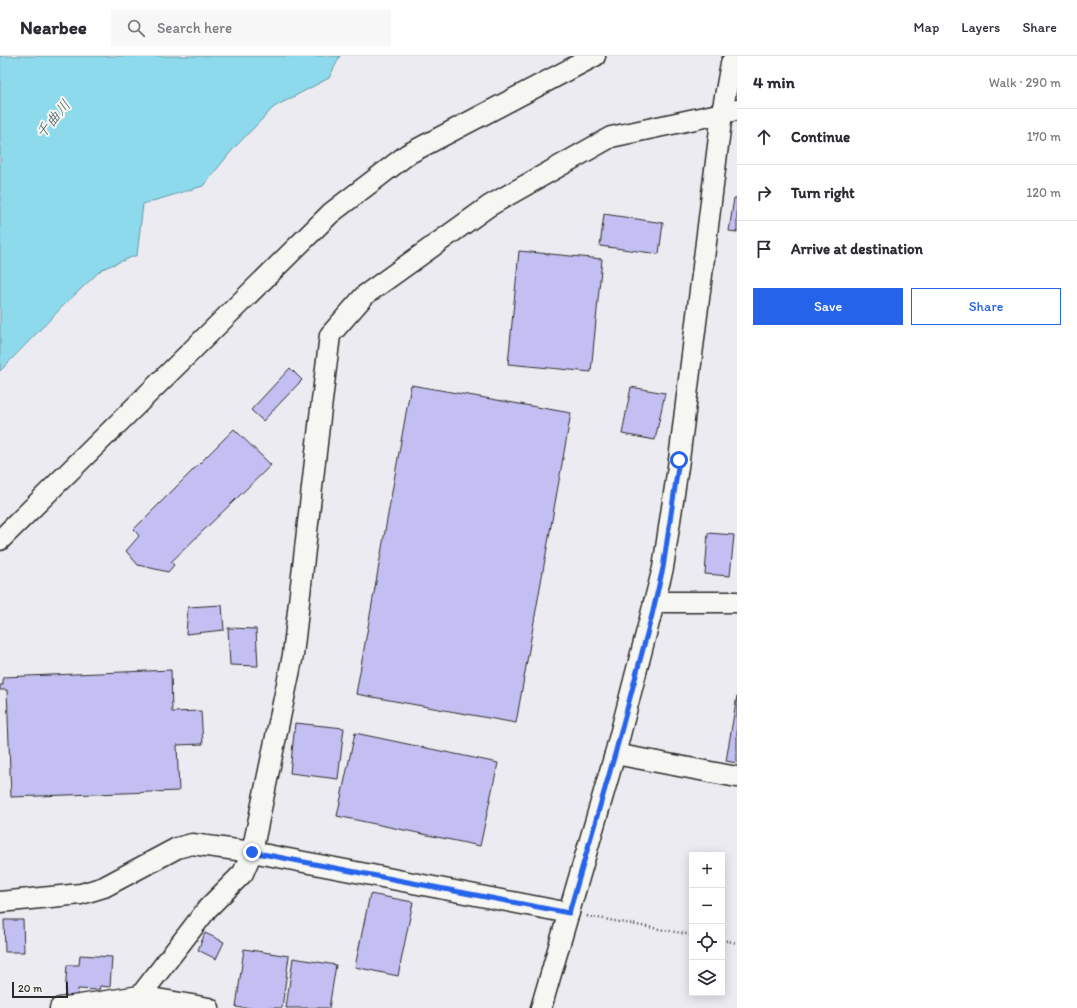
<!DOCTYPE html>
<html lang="en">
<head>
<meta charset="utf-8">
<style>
	:root { --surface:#fff; --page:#f7f7f7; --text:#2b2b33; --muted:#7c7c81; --line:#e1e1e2; --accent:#2563eb }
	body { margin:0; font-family:Itim,"Klee One",sans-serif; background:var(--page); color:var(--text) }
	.controls { position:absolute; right:12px; bottom:12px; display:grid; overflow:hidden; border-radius:0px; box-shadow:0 2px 10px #0003 }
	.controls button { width:36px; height:36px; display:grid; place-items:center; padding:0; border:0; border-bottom:1px solid var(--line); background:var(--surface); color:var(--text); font:20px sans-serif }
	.scale { position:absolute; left:12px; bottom:10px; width:56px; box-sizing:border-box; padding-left:4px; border:2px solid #2b2b2b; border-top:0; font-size:11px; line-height:14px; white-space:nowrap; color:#2b2b2b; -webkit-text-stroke:3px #f6f6f2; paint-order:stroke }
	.stop { position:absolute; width:12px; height:12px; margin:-9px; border:3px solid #2563eb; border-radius:50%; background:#fff }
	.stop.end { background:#2563eb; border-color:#fff; box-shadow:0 1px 4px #0008 }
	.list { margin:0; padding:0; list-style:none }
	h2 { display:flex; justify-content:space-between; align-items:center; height:52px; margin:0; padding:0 16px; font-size:17px }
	h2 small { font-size:13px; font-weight:400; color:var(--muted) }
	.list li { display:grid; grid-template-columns:26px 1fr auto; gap:12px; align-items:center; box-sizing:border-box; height:56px; padding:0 16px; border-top:1px solid var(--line) }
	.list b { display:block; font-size:15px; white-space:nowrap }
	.list em { font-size:13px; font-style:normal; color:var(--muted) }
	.actions { display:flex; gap:8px; padding:12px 16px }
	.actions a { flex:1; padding:9px 0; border:1px solid var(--accent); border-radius:0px; text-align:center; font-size:14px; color:var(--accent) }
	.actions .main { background:var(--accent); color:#fff }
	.icon { flex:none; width:22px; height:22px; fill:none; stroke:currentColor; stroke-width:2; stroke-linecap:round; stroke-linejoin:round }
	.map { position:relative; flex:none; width:737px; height:952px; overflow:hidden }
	header { display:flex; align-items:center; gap:24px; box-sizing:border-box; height:56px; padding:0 20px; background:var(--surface); border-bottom:1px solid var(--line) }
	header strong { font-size:19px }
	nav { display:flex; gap:22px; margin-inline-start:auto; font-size:14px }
	.search { width:280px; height:36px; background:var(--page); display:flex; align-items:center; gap:10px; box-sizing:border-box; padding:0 14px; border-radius:0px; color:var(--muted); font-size:15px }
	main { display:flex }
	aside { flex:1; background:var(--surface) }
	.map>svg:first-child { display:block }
</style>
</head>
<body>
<header>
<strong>Nearbee</strong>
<div class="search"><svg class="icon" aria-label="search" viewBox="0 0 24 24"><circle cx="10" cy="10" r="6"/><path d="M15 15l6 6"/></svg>Search here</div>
<nav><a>Map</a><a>Layers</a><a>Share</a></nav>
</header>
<main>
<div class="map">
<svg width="737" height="952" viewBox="0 0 737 952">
	<rect width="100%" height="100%" fill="#ecebf2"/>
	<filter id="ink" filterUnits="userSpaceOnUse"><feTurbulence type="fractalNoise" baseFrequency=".025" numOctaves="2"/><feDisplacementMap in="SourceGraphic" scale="8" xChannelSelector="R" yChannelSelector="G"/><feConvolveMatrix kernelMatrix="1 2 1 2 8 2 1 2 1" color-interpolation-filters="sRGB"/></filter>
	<g filter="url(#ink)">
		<path fill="#8ddaec" stroke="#66949f" d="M0 0H340L329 22 274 51 234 92 203 130 143 148 137 199 102 213 65 248 0 315Z"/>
		<g fill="#c3bff2" stroke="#2b2b2b">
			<path d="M734 142H737V176L729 175Z"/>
			<path d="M604 158 663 167 659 198 600 190Z"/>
			<path d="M519 195 602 203 591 316 508 308Z"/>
			<path d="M290 312 302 324 263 365 251 354Z"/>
			<path d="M411 329 571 357 516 667 356 638Z"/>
			<path d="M631 331 665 337 655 384 622 378Z"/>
			<path d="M234 373 271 409 171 506 174 509 168 516 138 509 126 495 139 480 134 473Z"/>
			<path d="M708 477 734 479 730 520 705 518Z"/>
			<path d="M222 549 224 574 186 578 188 551Z"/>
			<path d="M228 572 256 573 258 610 230 609Z"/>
			<path d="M171 614 172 656 201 655 203 688 177 689 179 735 11 741 7 634H0V629H3V621Z"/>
			<path d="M737 640V707L726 705Z"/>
			<path d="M295 667 344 672 338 723 290 717Z"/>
			<path d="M355 677 498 707 480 790 337 760Z"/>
			<path d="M370 838 413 846 398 920 355 911Z"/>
			<path d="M4 864H23L24 896H5Z"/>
			<path d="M205 877 224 886 216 903 198 894Z"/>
			<path d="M244 893 289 900 282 952H242L236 951Z"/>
			<path d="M80 899 112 901 110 931 100 930 99 934 78 933 77 941 65 940 67 909H79Z"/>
			<path d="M293 902 336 909 329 952H286Z"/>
		</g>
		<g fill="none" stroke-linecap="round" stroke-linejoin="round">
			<defs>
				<g id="minor">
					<path d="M0 484 331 157 408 98 595 0"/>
					<path d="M654 546H737"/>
					<path d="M615 698 737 721"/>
					<path d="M0 846 81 838 104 831 177 792 192 788 252 796 569 857"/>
					<path d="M60 952 140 940 209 952"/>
					<path d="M129 952 140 940 208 852 243 817 252 796 293 599 320 361 330 279 365 239 489 150 611 81 737 54"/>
					<path d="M541 952 615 698 663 512 679 404 722 57 731 7 737 2"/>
				</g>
			</defs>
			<use href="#minor" stroke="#2b2b2b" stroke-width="23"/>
			<g stroke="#2b2b2b" stroke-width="2.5" stroke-dasharray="1 3" stroke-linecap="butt">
				<path d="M587 860 692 879"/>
				<path d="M722 884 737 887"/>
			</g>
			<use href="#minor" stroke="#f6f6f2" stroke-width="20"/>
		</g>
	</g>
	<g fill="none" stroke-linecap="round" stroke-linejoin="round" filter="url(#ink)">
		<path stroke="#2563eb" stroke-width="5" d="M252 796 569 857 615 698 652 559 663 512 679 404"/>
	</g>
	<g text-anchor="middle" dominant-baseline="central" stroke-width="4" stroke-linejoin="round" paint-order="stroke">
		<g font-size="15" font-style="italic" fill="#44575b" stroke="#f6f6f2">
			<text transform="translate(53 63) rotate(-50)">千曲川</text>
		</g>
	</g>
</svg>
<div class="controls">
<button>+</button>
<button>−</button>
<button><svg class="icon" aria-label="locate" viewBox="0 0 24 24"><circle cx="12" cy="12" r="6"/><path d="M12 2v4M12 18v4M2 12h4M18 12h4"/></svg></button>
<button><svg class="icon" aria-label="layers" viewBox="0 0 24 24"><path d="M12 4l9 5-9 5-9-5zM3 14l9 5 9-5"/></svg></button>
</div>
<div class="scale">20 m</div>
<div class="stop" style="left:679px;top:404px"></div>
<div class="stop end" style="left:252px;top:796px"></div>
</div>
<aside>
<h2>4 min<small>Walk · 290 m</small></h2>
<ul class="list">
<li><svg class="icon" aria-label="ahead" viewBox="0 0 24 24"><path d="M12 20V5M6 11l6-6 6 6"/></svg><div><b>Continue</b></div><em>170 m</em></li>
<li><svg class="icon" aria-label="right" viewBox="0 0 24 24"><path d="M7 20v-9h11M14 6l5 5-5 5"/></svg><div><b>Turn right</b></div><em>120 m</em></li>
<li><svg class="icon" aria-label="arrive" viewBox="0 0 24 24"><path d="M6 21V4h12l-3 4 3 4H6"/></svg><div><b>Arrive at destination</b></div></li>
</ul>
<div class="actions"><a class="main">Save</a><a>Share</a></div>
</aside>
</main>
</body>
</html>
